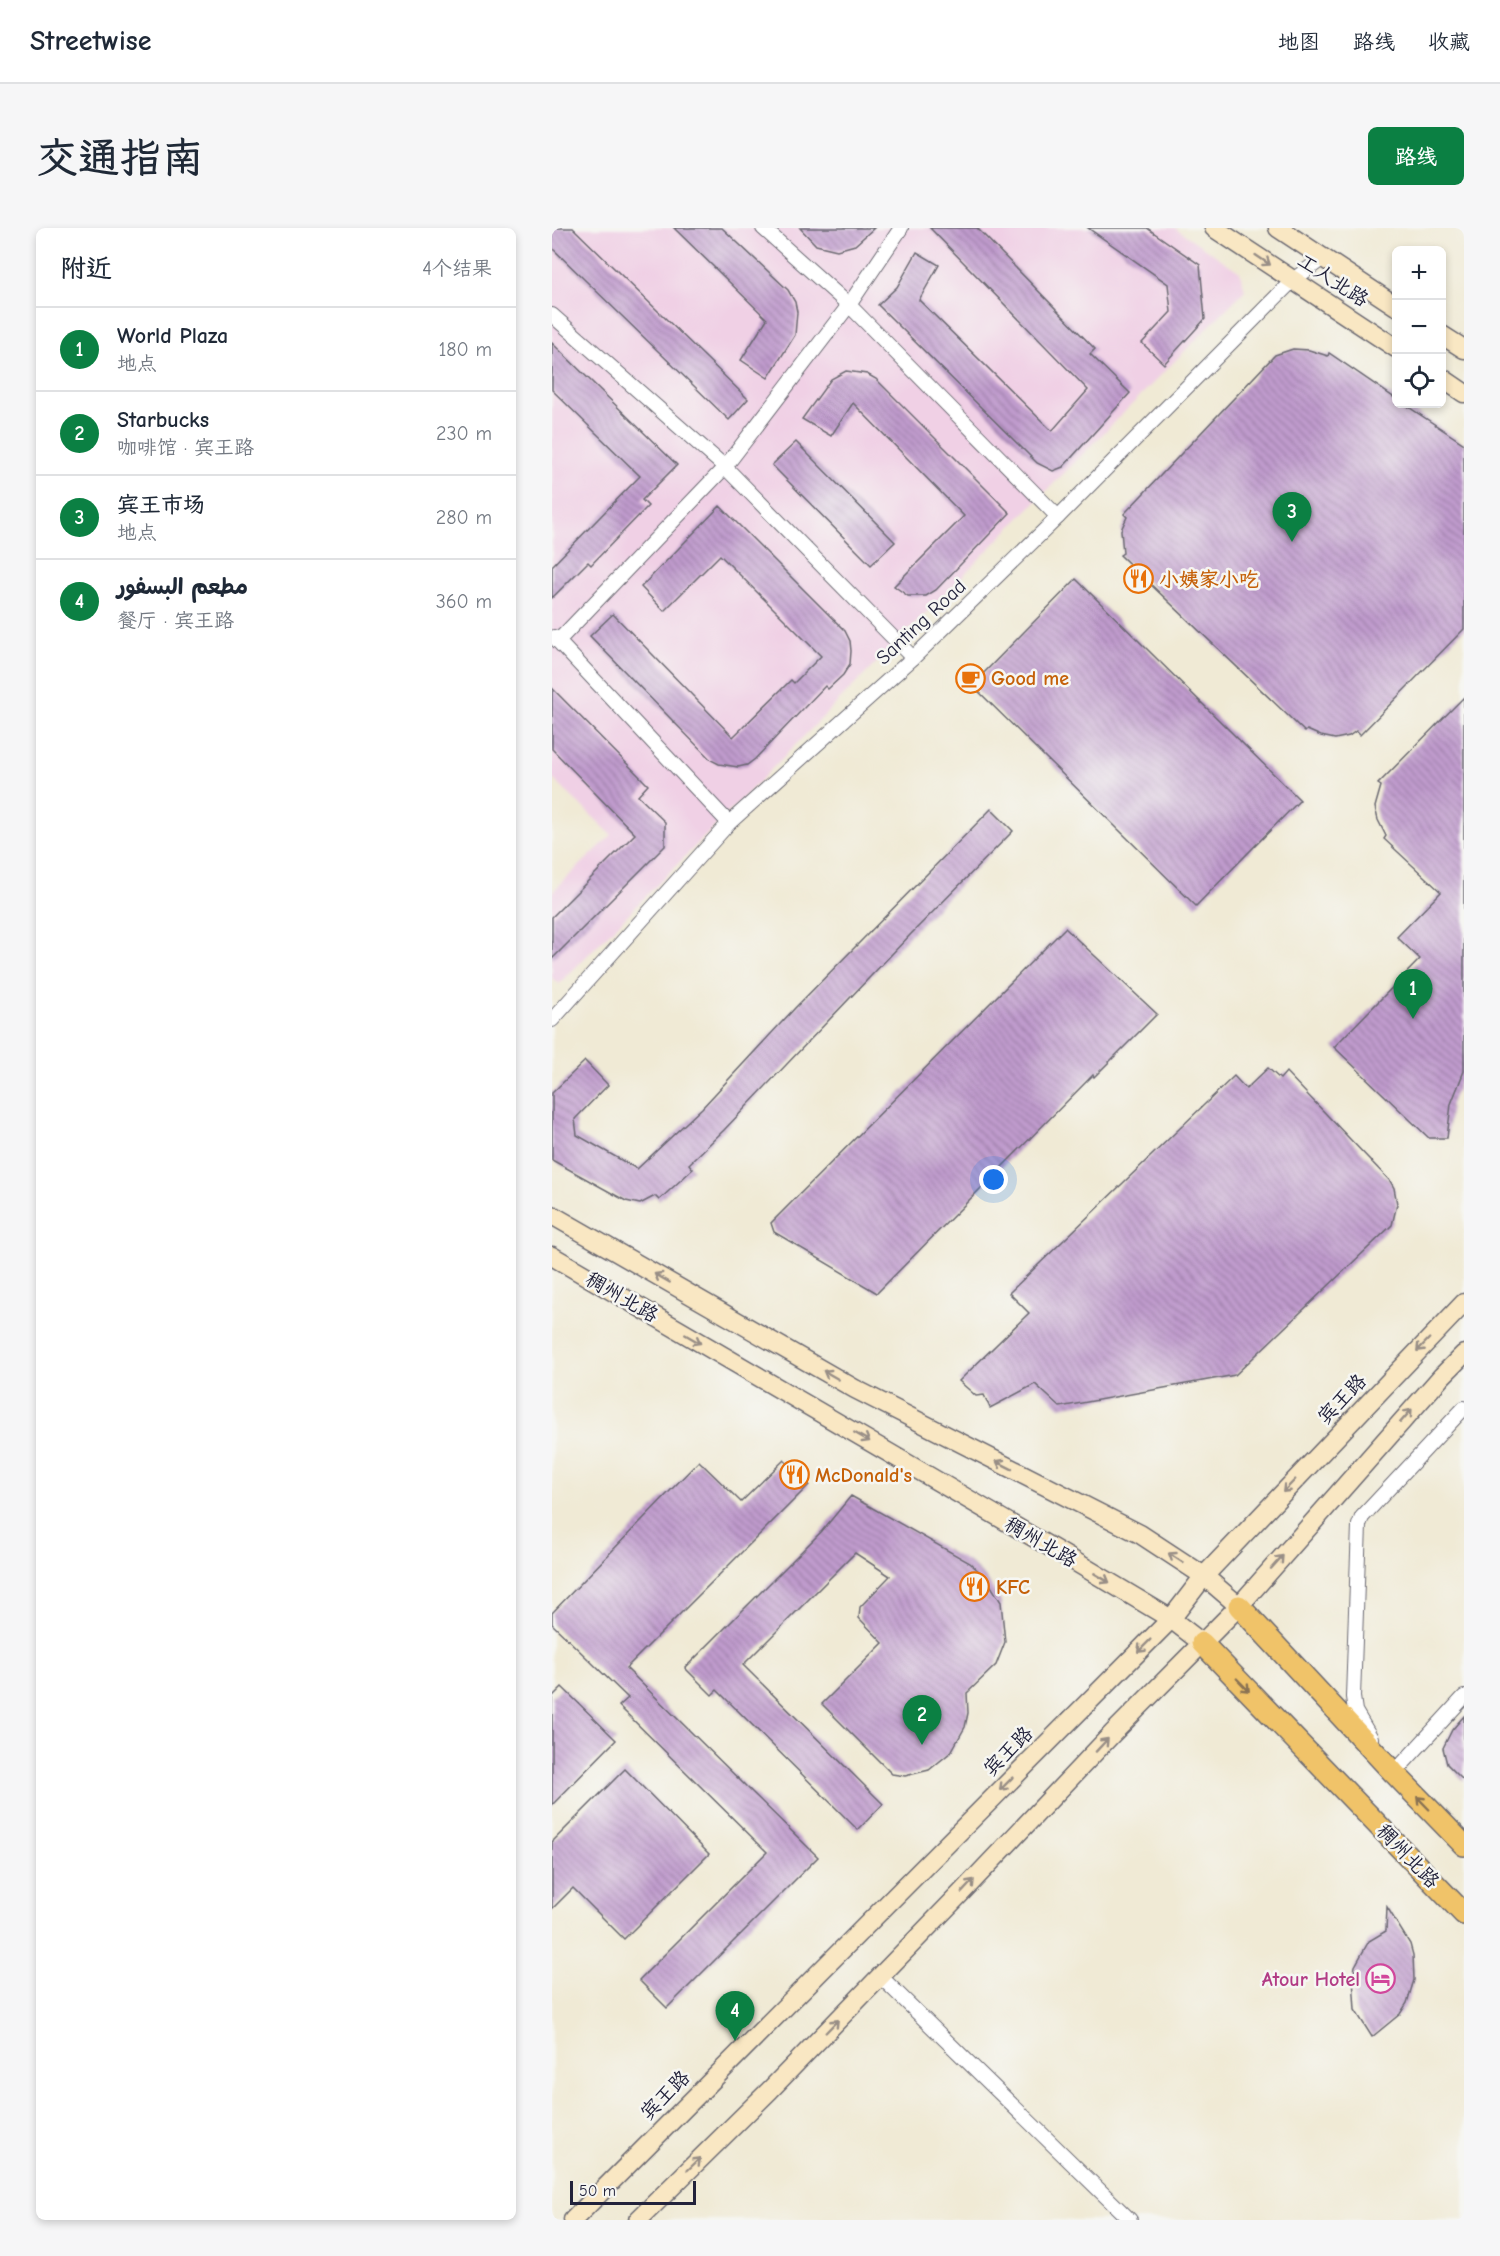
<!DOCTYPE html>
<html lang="zh">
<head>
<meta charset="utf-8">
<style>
	:root { --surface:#fff; --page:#f6f6f7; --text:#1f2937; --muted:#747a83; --line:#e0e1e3; --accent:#0b8043 }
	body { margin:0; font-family:"Comic Neue","Playpen Sans Arabic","LXGW WenKai TC",sans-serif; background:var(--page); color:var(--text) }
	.controls { position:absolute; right:18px; top:18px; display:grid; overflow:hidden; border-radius:9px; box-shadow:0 3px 9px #0003 }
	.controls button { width:54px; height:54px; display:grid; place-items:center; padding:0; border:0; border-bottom:2px solid var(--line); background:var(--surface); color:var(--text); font:30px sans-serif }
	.scale { position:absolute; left:18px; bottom:15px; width:126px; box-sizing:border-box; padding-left:6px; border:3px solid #22223b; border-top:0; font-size:16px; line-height:21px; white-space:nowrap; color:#22223b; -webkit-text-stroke:4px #f6f6f2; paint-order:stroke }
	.you { position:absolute; left:442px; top:952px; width:21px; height:21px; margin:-15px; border:4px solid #fff; border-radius:50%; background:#1a73e8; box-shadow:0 0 0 9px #1a73e833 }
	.badge { display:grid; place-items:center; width:39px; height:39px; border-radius:50%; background:var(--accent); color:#fff; font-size:20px; font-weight:700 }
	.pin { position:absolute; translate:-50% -50px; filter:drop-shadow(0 2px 3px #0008) }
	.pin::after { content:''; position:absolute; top:32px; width:21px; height:18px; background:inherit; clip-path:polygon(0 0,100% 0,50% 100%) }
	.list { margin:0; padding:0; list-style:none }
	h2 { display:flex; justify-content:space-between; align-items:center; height:78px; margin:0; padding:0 24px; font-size:26px }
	h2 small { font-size:20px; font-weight:400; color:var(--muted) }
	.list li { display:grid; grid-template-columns:39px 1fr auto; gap:18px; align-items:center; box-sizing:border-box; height:84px; padding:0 24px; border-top:2px solid var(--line) }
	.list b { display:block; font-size:22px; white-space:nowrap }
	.list p { margin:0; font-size:20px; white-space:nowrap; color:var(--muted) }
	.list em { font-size:20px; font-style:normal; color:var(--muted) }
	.icon { flex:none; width:33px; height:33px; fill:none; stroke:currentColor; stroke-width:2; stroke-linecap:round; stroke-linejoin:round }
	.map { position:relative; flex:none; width:912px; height:1992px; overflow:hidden; border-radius:9px }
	header { display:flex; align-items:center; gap:36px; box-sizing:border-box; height:84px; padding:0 30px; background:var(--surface); border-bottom:2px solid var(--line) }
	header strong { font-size:28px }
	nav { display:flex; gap:33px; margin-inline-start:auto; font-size:21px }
	.intro { display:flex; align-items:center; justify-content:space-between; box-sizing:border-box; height:144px; padding:0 36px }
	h1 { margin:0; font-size:42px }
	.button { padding:15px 27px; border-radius:9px; background:var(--accent); color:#fff; font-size:21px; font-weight:700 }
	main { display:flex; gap:36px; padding:0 36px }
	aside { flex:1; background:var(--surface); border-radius:9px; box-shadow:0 3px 9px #0003 }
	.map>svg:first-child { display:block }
</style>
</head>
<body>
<header>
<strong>Streetwise</strong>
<nav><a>地图</a><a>路线</a><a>收藏</a></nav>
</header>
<div class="intro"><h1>交通指南</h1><a class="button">路线</a></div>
<main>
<aside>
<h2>附近<small>4个结果</small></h2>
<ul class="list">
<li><span class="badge">1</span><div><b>World Plaza</b><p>地点</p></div><em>180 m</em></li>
<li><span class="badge">2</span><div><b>Starbucks</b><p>咖啡馆 · 宾王路</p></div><em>230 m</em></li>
<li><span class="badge">3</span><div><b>宾王市场</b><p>地点</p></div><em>280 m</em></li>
<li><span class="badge">4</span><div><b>مطعم البسفور</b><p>餐厅 · 宾王路</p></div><em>360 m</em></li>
</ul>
</aside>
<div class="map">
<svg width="912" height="1992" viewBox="0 0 912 1992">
	<defs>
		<pattern id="building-back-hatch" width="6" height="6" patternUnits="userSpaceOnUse" patternTransform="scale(1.5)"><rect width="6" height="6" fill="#c09bcd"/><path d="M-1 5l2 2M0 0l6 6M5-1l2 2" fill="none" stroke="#9c7ea8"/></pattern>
	</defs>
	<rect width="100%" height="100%" fill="#f6f6f2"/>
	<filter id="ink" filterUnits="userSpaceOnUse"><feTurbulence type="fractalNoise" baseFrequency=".0167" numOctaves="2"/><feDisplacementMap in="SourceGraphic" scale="12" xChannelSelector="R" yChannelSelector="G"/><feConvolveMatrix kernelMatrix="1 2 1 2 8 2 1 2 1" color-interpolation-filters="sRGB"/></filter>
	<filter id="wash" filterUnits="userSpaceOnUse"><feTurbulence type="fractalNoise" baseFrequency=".008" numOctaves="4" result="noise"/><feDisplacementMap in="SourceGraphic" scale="24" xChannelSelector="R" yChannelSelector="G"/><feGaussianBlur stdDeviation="1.35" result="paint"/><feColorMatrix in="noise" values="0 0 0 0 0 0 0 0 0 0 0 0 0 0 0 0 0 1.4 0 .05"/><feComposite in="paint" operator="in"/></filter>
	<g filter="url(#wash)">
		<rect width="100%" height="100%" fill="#f0ead5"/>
		<path fill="#f0d0e5" d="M0 0H623L688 44 693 62 7 756 0 750V664L60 607 0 550Z"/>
		<g id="blocks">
			<g fill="url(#building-back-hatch)">
				<path d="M0 0H21L196 171 177 192 0 20Z"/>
				<path d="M122 0H170L236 62 243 74 245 84 243 107 216 150 189 132 215 91Z"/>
				<path d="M248 0H322L303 17 285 22 264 17Z"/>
				<path d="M378 0H425L543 121 538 126 578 165 511 239 501 243 485 235 326 77 345 59 365 24 387 37 367 72 500 203 536 162Z"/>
				<path d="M536 0H595L648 37 653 91 612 136 590 115 619 84 616 56Z"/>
				<path d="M0 115 125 237 90 272 96 278 39 337 36 334 0 370V338L88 248 0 162Z"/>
				<path d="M741 121 757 122 776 128 777 125 844 171V176H852L912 216V401L808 507 804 503 797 508 783 511 769 508 755 502 753 504 568 327 571 325 569 302 575 289 572 286 723 127Z"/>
				<path d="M294 143 315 146 324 151 458 285 384 362 374 368H356L342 358 412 288 301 175 279 208 250 191 279 151Z"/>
				<path d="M244 214 343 314 319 337 220 237Z"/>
				<path d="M168 278 293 403 298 413 299 423 298 436 291 447 276 461 273 458 203 531 195 537 186 539 167 536 159 532 38 408 61 386 181 509 239 452 242 455 269 428 168 327 112 383 89 359Z"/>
				<path d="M524 351 748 572 644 678 420 457Z"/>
				<path d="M0 460 96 557 86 568 113 594V618L0 731V689L83 606 0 521Z"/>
				<path d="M912 469V843L899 876 895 910H877L782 819 868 731 845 709 889 664 832 611 834 608 826 592 823 579 829 558 826 556Z"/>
				<path d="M439 581 461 603 359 706 172 902 137 936 141 941 107 972 103 968 88 976 74 973 0 932V865L33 833 56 857 23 891 25 907 85 941 150 880 243 780Z"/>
				<path d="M513 700 605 786 542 849 541 847 325 1065 222 1004 219 995Z"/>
				<path d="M716 840 728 851 734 844 838 953 842 960 845 976 840 997 683 1147 508 1179 483 1156 438 1180 432 1167 424 1168 407 1153 477 1085 457 1065 682 848 694 861Z"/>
				<path d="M232 1232 257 1257 74 1440 266 1629 115 1780 87 1752 215 1624 67 1478 76 1470 0 1396V1385L147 1233 189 1274Z"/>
				<path d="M299 1268 418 1335 434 1350 449 1374 453 1414 444 1437 415 1465 416 1485 413 1499 399 1524 377 1542 353 1548 340 1546 270 1476 331 1415 307 1390 308 1379 338 1348 303 1325 191 1437 331 1576 306 1602 165 1462 160 1467 133 1440 270 1303Z"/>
				<path d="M10 1459 64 1512 0 1577V1469Z"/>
				<path d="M912 1488V1553L895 1536 891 1520 900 1502Z"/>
				<path d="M73 1541 157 1626 72 1711 21 1660 0 1681V1614Z"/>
				<path d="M835 1679 858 1716 861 1727 862 1752 855 1775 848 1786 820 1809 803 1782 801 1750 803 1738 817 1713 834 1703Z"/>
			</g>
		</g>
	</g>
	<g filter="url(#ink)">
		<use href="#blocks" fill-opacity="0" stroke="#6a6871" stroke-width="1.5"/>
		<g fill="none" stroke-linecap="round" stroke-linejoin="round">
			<defs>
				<g id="street">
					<path d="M211 0 297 77 506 289"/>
					<path d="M0 87 173 239 361 430"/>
					<path d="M2 409 177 595"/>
					<path d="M6 413 173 239 297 77 349 0"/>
					<path d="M0 792 177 595 361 430 506 289 741 52 771 30"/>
					<path d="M819 1510 803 1483 801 1469 807 1297 810 1289 912 1180"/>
					<path d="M838 1539 842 1545 912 1469"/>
					<path d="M328 1748 578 1992"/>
				</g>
				<g id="secondary">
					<path d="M662 0 844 120"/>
					<path d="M726 0 844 78"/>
					<path d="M890 107 912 121"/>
					<path d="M890 150 912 165"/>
					<path d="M0 987 303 1161 588 1306 652 1348 687 1378"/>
					<path d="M0 1028 517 1330 619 1391 650 1415"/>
					<path d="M21 1992 619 1391 652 1348 912 1075"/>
					<path d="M86 1992 218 1862 409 1665 561 1505 687 1378 890 1148 912 1126"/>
				</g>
				<g id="primary">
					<path d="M687 1378 842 1545 912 1617"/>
					<path d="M650 1415 912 1686"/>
				</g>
			</defs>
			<use href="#street" stroke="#6a6871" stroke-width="16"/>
			<use href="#secondary" stroke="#6a6871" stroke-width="21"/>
			<use href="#primary" stroke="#6a6871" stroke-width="24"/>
			<use href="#street" stroke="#fff" stroke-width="14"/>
			<use href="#secondary" stroke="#f9e7c3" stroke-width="18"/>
			<use href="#primary" stroke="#f0c369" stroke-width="21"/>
		</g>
		<defs><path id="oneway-shaft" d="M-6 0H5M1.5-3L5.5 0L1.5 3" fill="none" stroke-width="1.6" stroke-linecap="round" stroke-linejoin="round" transform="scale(1.5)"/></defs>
		<g stroke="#988e86">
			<use href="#oneway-shaft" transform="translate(711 32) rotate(34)"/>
			<use href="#oneway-shaft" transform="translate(110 1050) rotate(-150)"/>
			<use href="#oneway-shaft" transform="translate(141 1111) rotate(30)"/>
			<use href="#oneway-shaft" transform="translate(871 1117) rotate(134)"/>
			<use href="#oneway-shaft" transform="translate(279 1147) rotate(-150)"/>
			<use href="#oneway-shaft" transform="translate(854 1188) rotate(-49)"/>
			<use href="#oneway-shaft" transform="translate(310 1209) rotate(30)"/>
			<use href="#oneway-shaft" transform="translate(452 1237) rotate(-153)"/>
			<use href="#oneway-shaft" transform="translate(737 1258) rotate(134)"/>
			<use href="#oneway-shaft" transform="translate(624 1330) rotate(-147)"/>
			<use href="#oneway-shaft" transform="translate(725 1334) rotate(-48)"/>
			<use href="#oneway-shaft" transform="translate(550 1350) rotate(31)"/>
			<use href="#oneway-shaft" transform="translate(592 1418) rotate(135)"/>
			<use href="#oneway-shaft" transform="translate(550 1517) rotate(-47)"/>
			<use href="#oneway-shaft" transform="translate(454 1556) rotate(135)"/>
			<use href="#oneway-shaft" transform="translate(416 1658) rotate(-47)"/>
			<use href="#oneway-shaft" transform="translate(280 1798) rotate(-46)"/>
			<use href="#oneway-shaft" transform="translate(142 1936) rotate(-44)"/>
		</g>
		<g stroke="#897252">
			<use href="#oneway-shaft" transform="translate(691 1457) rotate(46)"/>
			<use href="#oneway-shaft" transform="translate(871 1575) rotate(-134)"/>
		</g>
	</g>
	<defs>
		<symbol id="restaurant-ring" viewBox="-11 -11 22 22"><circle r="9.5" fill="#f6f6f2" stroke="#e8710a" stroke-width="1.5"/><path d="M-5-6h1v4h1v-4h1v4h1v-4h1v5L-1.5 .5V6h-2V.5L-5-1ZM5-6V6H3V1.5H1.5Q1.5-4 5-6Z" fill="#e8710a"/></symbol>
		<symbol id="cafe-ring" viewBox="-11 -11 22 22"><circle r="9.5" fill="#f6f6f2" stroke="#e8710a" stroke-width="1.5"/><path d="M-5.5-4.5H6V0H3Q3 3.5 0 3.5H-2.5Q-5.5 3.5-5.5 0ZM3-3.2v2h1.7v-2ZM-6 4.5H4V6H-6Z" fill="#e8710a"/></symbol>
		<symbol id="hotel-ring" viewBox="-11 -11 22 22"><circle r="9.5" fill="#f6f6f2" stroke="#d1479c" stroke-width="1.5"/><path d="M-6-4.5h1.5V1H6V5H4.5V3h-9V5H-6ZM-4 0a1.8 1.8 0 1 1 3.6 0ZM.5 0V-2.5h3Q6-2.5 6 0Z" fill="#d1479c"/></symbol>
	</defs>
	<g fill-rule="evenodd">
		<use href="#restaurant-ring" x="570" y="334" width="33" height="33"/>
		<use href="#cafe-ring" x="402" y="434" width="33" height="33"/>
		<use href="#restaurant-ring" x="226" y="1230" width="33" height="33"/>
		<use href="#restaurant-ring" x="406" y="1342" width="33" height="33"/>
		<use href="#hotel-ring" x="812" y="1734" width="33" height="33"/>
	</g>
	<g text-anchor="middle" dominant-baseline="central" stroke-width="5" stroke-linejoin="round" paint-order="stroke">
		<g font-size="20" fill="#22223b" stroke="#f6f6f2">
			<text transform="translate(781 52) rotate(33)">工人北路</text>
			<text transform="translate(369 394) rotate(-43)">Santing Road</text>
			<text transform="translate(70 1069) rotate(30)">稠州北路</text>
			<text transform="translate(790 1171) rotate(-46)">宾王路</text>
			<text transform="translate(489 1314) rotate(30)">稠州北路</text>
			<text transform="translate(456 1523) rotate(-45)">宾王路</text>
			<text transform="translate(856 1628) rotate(46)">稠州北路</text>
			<text transform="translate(113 1867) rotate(-45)">宾王路</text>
		</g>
		<g font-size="20" font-weight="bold" fill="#c56008" stroke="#f6f6f2" text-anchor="start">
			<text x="607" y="351">小姨家小吃</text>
			<text x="439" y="450">Good me</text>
			<text x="263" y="1247">McDonald's</text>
			<text x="444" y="1359">KFC</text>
		</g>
		<g font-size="20" font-weight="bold" fill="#b23c85" stroke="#f6f6f2" text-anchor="end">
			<text x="808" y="1751">Atour Hotel</text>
		</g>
	</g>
</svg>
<div class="controls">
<button>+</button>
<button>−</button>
<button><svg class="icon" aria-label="locate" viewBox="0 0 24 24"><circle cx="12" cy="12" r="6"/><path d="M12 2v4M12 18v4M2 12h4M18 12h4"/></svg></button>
</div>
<div class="scale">50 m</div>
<div class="you"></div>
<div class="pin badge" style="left:861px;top:791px">1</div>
<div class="pin badge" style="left:370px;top:1517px">2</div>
<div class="pin badge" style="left:740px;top:314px">3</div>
<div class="pin badge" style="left:183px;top:1813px">4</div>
</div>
</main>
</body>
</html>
